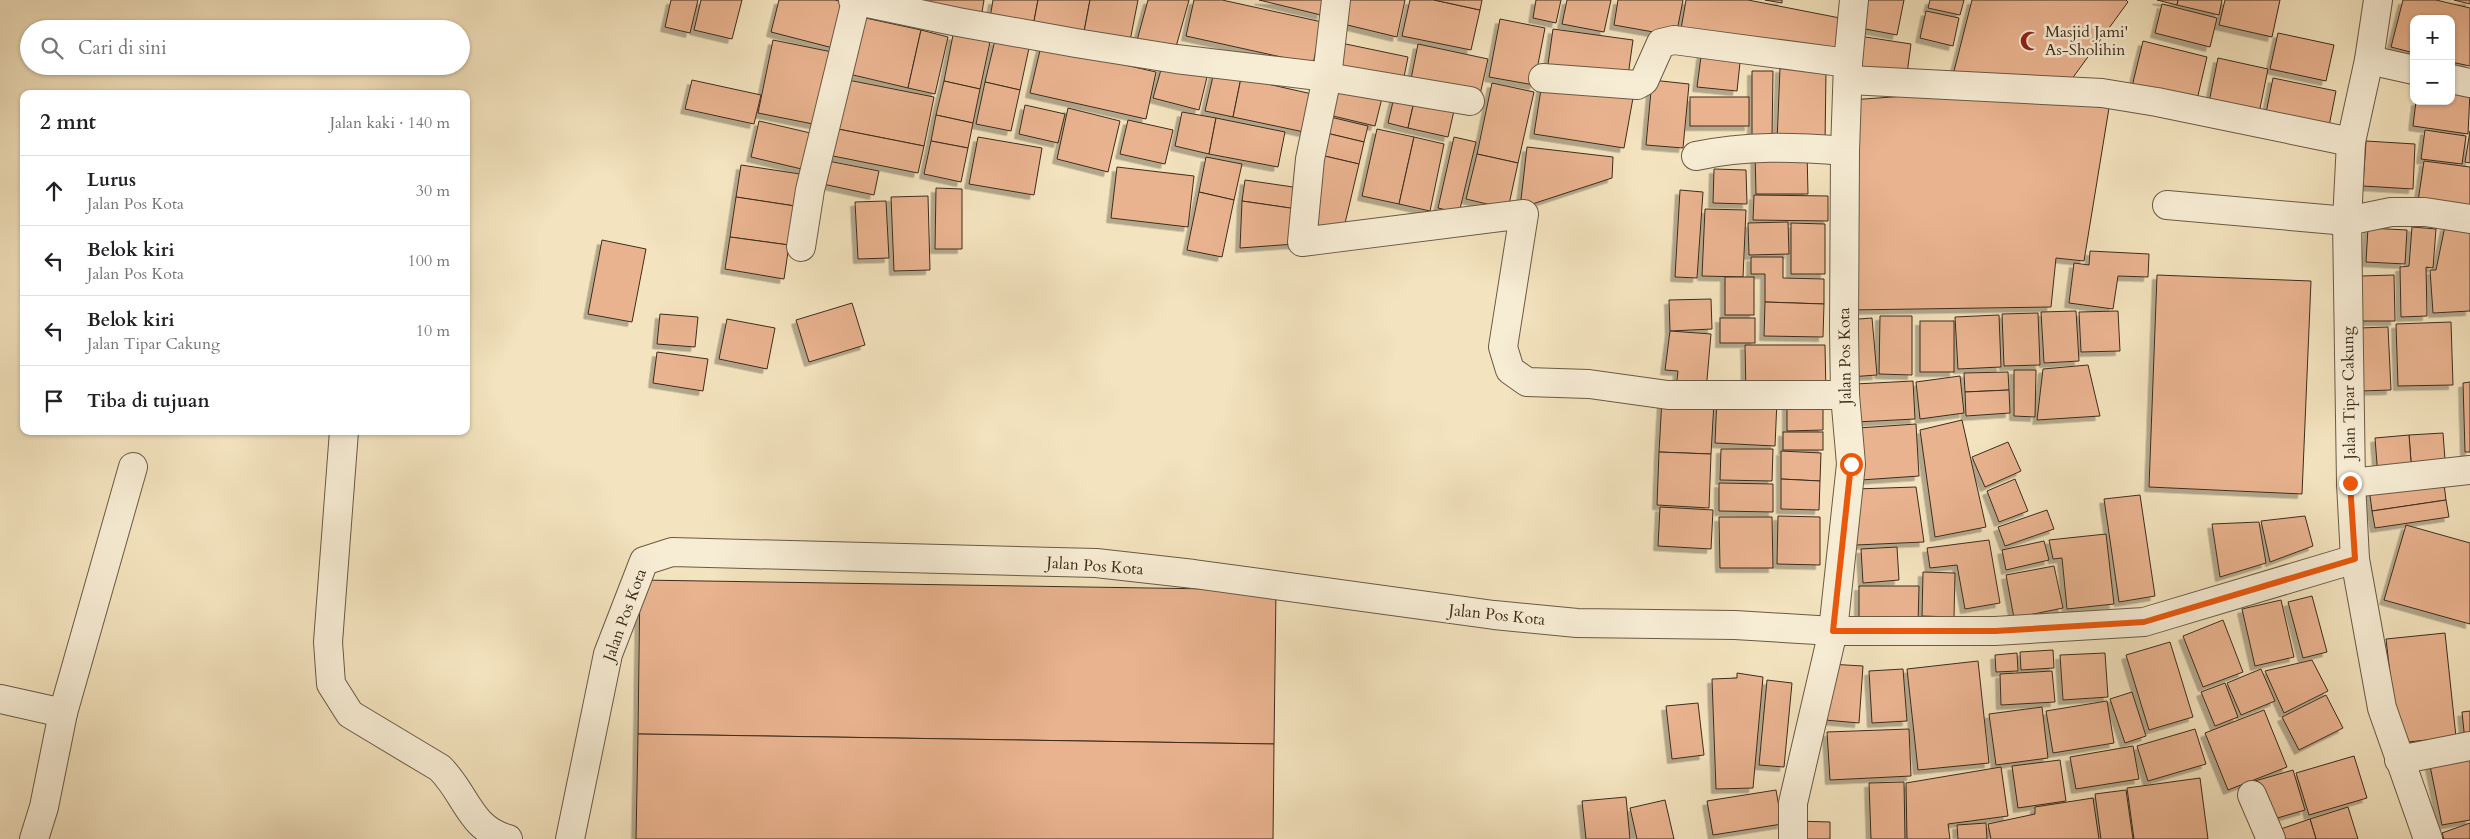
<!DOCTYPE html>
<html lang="id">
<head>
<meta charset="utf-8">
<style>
	:root { --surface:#fff; --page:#f6f6f6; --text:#202124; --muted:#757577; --line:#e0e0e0 }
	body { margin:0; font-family:Cardo,serif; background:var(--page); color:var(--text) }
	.controls { position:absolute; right:15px; top:15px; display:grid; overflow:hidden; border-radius:10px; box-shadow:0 1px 4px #0004 }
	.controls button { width:45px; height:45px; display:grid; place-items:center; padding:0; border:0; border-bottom:1px solid var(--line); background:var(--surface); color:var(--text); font:25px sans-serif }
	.stop { position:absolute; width:15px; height:15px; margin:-11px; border:4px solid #ea580c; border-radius:50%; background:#fff }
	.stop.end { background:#ea580c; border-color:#fff; box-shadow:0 1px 5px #0008 }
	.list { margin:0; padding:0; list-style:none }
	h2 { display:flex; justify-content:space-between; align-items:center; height:65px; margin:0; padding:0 20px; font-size:21px }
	h2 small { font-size:16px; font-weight:400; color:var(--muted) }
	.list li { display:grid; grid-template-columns:32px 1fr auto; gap:15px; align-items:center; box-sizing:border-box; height:70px; padding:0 20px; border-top:1px solid var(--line) }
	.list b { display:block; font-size:19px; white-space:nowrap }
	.list p { margin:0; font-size:16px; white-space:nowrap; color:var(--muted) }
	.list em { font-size:16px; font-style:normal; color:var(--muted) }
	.icon { flex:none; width:28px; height:28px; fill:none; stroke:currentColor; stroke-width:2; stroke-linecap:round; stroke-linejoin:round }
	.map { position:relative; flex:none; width:2470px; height:839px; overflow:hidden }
	.search { position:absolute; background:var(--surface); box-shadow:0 1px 4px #0004; left:20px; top:20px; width:450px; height:55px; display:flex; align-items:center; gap:12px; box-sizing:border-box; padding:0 18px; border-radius:28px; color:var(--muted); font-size:19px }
	.panel { position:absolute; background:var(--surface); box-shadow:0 1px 4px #0004; left:20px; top:90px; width:450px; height:345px; border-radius:10px }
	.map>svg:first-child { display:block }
</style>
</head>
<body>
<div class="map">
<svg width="2470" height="839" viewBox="0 0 2470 839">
	<defs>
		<filter id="shadow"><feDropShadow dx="-4.5" dy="4.5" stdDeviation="0" flood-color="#0004"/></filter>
	</defs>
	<rect width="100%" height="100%" fill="#f3e3be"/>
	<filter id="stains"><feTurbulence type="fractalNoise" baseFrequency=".004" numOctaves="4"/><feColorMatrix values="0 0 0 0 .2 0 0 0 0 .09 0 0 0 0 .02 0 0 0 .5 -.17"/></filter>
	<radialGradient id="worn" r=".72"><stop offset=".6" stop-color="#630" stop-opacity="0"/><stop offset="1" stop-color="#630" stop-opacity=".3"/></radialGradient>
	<g fill="#e9b38f" stroke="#3d2c1c" filter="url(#shadow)">
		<path d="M671 0H698L690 33 665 27Z"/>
		<path d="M701 0H742L732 39 694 30Z"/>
		<path d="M779 0H835L850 4 837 49 771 32Z"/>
		<path d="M903 0H984L981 18Z"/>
		<path d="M993 0H1038L1033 26 990 18Z"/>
		<path d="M1038 0H1090L1083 37 1033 26Z"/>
		<path d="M1090 0H1138L1129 46 1083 37Z"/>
		<path d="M1148 0H1189L1174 54 1136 44Z"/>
		<path d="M1194 0H1222L1322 22 1313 64 1186 36Z"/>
		<path d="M1259 0H1325L1321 15Z"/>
		<path d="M1340 0H1405L1397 37 1335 22Z"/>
		<path d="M1410 0H1434L1480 10 1471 50 1402 36Z"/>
		<path d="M1434 0H1482L1480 10Z"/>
		<path d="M1536 0H1561L1556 23 1533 18Z"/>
		<path d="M1567 0H1611L1604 32 1562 24Z"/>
		<path d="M1618 0H1683L1676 36 1614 25Z"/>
		<path d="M1686 0H1748L1845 19 1837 60 1681 29Z"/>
		<path d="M1765 0H1782V3Z"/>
		<path d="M1861 0H1904L1897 35 1855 27Z"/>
		<path d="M1930 0H1964L1960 15 1928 8Z"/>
		<path d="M1972 0H2126L2128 2 2066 87 1952 79Z"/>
		<path d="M2157 0H2178L2177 5Z"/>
		<path d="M2178 0H2222L2219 15 2177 5Z"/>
		<path d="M2225 0H2280L2272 37 2219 25Z"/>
		<path d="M2403 0H2436L2470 8V66L2451 62V19H2414V53L2391 47Z"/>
		<path d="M2454 0H2470V4Z"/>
		<path d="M2162 4 2217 18 2210 47 2155 33Z"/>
		<path d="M1926 11 1959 18 1953 46 1920 38Z"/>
		<path d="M861 17 921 30 908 88 849 74Z"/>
		<path d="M1500 19 1545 28 1534 85 1489 77Z"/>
		<path d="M1553 29 1633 40 1627 83 1547 71Z"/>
		<path d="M921 30 948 37 935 94 908 88Z"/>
		<path d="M2278 33 2334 45 2326 81 2270 69Z"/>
		<path d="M953 35 990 42 980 89 944 81Z"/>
		<path d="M1859 36 1911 44 1906 81 1853 74Z"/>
		<path d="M773 40 832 52 818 125 758 113Z"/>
		<path d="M995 40 1029 48 1020 90 985 82Z"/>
		<path d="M2143 41 2207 57 2196 104 2130 95Z"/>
		<path d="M1341 43 1408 57 1402 87 1336 73Z"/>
		<path d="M1418 44 1488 59 1479 99 1410 84Z"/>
		<path d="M1041 46 1156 72 1146 119 1030 93Z"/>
		<path d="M1702 49 1741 53 1737 91 1697 87Z"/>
		<path d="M2218 58 2268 69 2258 118 2208 107Z"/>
		<path d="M1162 66 1207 77 1199 110 1153 98Z"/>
		<path d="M1780 68 1826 70 1825 144 1777 142Z"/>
		<path d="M1752 71H1773L1772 138H1752Z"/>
		<path d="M1214 72 1241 78 1233 117 1205 111Z"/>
		<path d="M1241 78 1312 94 1304 132 1233 117Z"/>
		<path d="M2273 78 2336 91 2328 131 2265 118Z"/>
		<path d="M692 80 761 95 754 124 685 109Z"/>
		<path d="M848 80 934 97 924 146 838 129Z"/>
		<path d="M1652 80 1689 84 1683 148 1646 145Z"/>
		<path d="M944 81 980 89 973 123 936 115Z"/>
		<path d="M985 82 1020 90 1011 131 976 124Z"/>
		<path d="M1337 83 1383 94 1375 126 1329 115Z"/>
		<path d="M1492 83 1534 92 1518 163 1477 154Z"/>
		<path d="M1542 83 1633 98 1624 148 1534 134Z"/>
		<path d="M1396 89 1416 93 1408 128 1388 123Z"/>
		<path d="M2451 89 2470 92 2468 134 2413 126 2416 101H2451Z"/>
		<path d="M1962 92 2109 108 2084 261 2056 258 2051 307 1850 310V100Z"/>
		<path d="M1416 93 1456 102 1448 137 1408 128Z"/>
		<rect x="1690" y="97" width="59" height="29"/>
		<path d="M1025 105 1065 114 1058 143 1019 134Z"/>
		<path d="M1068 108 1120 121 1108 172 1057 159Z"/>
		<path d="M1182 112 1216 118 1209 154 1175 146Z"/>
		<path d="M936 115 973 123 968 148 931 141Z"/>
		<path d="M1326 116 1368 126 1364 142 1322 132Z"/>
		<path d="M1216 118 1285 132 1278 167 1209 154Z"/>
		<path d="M1128 120 1173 130 1165 164 1120 154Z"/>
		<path d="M759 121 819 135 810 171 751 157Z"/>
		<path d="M838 129 924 146 918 173 833 156Z"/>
		<path d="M1377 129 1414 137 1399 204 1362 196Z"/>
		<path d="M2425 130 2466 136 2462 164 2421 159Z"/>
		<path d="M2470 131V163L2465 162Z"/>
		<path d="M1322 132 1364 142 1359 164 1316 154Z"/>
		<path d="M978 137 1042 148 1034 195 969 184Z"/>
		<path d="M1414 137 1444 144 1430 211 1399 204Z"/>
		<path d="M1454 137 1476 142 1459 213 1438 208Z"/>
		<path d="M931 141 968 148 961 182 924 174Z"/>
		<path d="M2366 141 2415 144 2413 189 2363 186Z"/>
		<path d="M1527 147 1613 157 1612 178 1520 208Z"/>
		<path d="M1755 152H1807L1808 194H1756Z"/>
		<path d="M1316 154 1359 164 1342 236 1305 227Z"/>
		<path d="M1477 154 1518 163 1508 209 1466 199Z"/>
		<path d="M1206 157 1242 164 1234 200 1199 192Z"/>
		<path d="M828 161 879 171 874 195 823 184Z"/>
		<path d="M2424 161 2470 167V215L2417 208Z"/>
		<path d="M741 165 800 174 795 206 736 197Z"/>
		<path d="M1117 167 1194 176 1188 227 1111 218Z"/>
		<path d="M1714 169 1746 170 1747 204 1713 203Z"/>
		<path d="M1245 180 1300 188 1297 209 1242 201Z"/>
		<path d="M936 188 962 189V249H935Z"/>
		<path d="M1680 190 1703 192 1697 278 1675 277Z"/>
		<path d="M1199 192 1234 200 1222 257 1187 250Z"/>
		<path d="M1754 195 1828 196V221L1753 220Z"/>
		<path d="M928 196 930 270 894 271 891 197Z"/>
		<path d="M736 197 795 206 789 245 730 237Z"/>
		<path d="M886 201 889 258 858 259 855 202Z"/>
		<path d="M1242 201 1297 209 1295 244 1240 248Z"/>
		<path d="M1705 209 1746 210 1743 277 1702 276Z"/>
		<path d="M1788 222 1789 254 1749 255 1748 223Z"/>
		<path d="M1791 223 1825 224V274H1791Z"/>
		<path d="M2445 226 2470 232V311L2433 313 2430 270H2436Z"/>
		<path d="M2412 227 2436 229 2433 268 2426 267 2427 316 2401 317 2400 267 2409 266Z"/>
		<path d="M2368 228 2407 230 2405 264 2366 262Z"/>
		<path d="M730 237 789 245 784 279 725 269Z"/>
		<path d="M602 240 646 249 632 322 588 314Z"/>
		<path d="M2090 251 2149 254 2148 277 2118 276 2113 309 2069 303 2074 263 2089 265Z"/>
		<path d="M1751 257H1783V278L1824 279V304L1765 302V274H1751Z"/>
		<path d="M2157 275 2311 281 2302 494 2149 487Z"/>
		<path d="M2394 275 2395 321H2361V276Z"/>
		<rect x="1725" y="277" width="29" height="38"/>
		<path d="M1711 299 1712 329 1670 331 1669 300Z"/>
		<path d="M1765 302 1824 304 1823 337 1764 336Z"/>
		<path d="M852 303 865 345 809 362 796 320Z"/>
		<path d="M2076 311 2079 361 2044 363 2041 312Z"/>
		<path d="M2118 311 2120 351 2081 352 2079 312Z"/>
		<path d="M2038 313 2040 365 2004 366 2002 314Z"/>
		<path d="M660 314 698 317 695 347 657 344Z"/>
		<path d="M1999 315 2001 367 1958 369 1955 317Z"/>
		<path d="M1880 316H1912V375L1879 374Z"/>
		<rect x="1720" y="318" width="35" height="25"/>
		<path d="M1872 318 1877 375 1849 377 1845 320Z"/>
		<path d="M727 319 775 328 767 369 719 359Z"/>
		<rect x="1920" y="321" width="34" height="51"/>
		<path d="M2451 322 2453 385 2398 386 2396 324Z"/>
		<path d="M2388 327 2391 390 2361 391 2359 328Z"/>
		<path d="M1670 331 1711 334 1706 391 1676 389 1678 371 1665 370Z"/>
		<path d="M1745 345H1825L1826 394H1746Z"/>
		<path d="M657 352 708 359 703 391 653 383Z"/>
		<path d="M2088 365 2100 416 2037 420 2043 369Z"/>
		<path d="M2014 370H2036L2035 417 2014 416Z"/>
		<path d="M2008 372 2009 390 1965 392 1964 373Z"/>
		<path d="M1960 376 1964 413 1920 419 1916 382Z"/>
		<path d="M1913 381 1915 419 1856 422 1855 384Z"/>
		<path d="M2470 382V452H2465L2463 383Z"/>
		<path d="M2009 390 2010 413 1966 416 1965 392Z"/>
		<path d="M1717 396 1777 400 1775 446 1715 443Z"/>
		<path d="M1662 399 1714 402 1711 454 1659 452Z"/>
		<path d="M1787 401H1823V430L1787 431Z"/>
		<path d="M1962 420 1986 527 1935 537 1920 430Z"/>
		<path d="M1916 424 1919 476 1861 480 1858 428Z"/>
		<rect x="1783" y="432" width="40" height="18"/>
		<path d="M2443 433 2446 473 2412 475 2409 435Z"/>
		<path d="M2409 435 2412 475 2378 477 2375 438Z"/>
		<path d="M2008 442 2021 471 1985 487 1972 457Z"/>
		<path d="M1721 449H1773L1772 481 1720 480Z"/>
		<path d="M1781 451 1821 453 1820 481 1781 479Z"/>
		<path d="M1659 452 1711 454 1709 508 1657 505Z"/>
		<path d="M2443 476 2446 500 2372 511 2369 488Z"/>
		<path d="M1781 479 1820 481 1819 510 1781 509Z"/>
		<path d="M2015 479 2028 511 1999 522 1987 491Z"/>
		<path d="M1719 483 1773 484V512L1719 511Z"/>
		<path d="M1916 487 1924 542 1856 545 1855 489Z"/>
		<path d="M2140 495 2155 596 2119 602 2104 499Z"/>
		<path d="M2446 500 2449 517 2375 528 2372 511Z"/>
		<path d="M1660 507 1713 510 1711 549 1658 546Z"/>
		<path d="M2047 510 2054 529 2005 546 1998 527Z"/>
		<path d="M1778 516 1820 517V565L1777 564Z"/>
		<path d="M2305 516 2313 546 2270 562 2261 521Z"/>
		<path d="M1719 517H1772L1773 568H1720Z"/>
		<path d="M2259 522 2266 563 2220 577 2212 524Z"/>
		<path d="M2406 525 2470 543V624L2384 600Z"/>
		<path d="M2106 534 2114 604 2067 609 2062 558 2053 559 2049 540Z"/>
		<path d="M1989 540 2000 603 1965 609 1957 565 1930 568 1927 548Z"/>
		<path d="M2044 541 2049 560 2006 570 2002 550Z"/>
		<path d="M1897 547 1899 580 1863 583 1861 549Z"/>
		<path d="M2054 566 2063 608 2014 618 2006 575Z"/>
		<path d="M1923 572 1955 573 1954 617 1922 616Z"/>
		<path d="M640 580 1276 590 1274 744 638 734Z"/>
		<path d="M1859 586H1919L1918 625 1859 624Z"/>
		<path d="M2312 596 2327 652 2303 658 2288 602Z"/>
		<path d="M2281 600 2294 657 2255 666 2242 609Z"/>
		<path d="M2223 620 2243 672 2203 687 2183 636Z"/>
		<path d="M2445 633 2456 737 2398 743 2386 639Z"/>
		<path d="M2170 642 2193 717 2149 730 2126 655Z"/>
		<path d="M2053 650 2054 668 2021 670 2020 652Z"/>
		<path d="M2017 653 2018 671 1996 672 1995 655Z"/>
		<path d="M2105 653 2108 697 2063 700 2060 655Z"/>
		<path d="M2312 660 2328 691 2284 713 2265 671Z"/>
		<path d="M1978 661 1989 763 1918 770 1907 669Z"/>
		<path d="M1829 664 1863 666 1859 723 1825 720Z"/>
		<path d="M1903 669 1907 721 1872 723 1869 671Z"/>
		<path d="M2261 669 2275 701 2241 715 2227 683Z"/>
		<path d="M2052 671 2055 702 2001 705 2000 674Z"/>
		<path d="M1737 673 1763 677 1753 788 1716 789 1712 679 1737 678Z"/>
		<path d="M1767 680 1792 683 1784 767 1759 765Z"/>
		<path d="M2225 683 2238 717 2215 726 2201 692Z"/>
		<path d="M2132 692 2146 736 2125 743 2110 699Z"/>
		<path d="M2326 695 2343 728 2299 750 2282 717Z"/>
		<path d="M2107 701 2114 743 2053 753 2046 711Z"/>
		<path d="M1698 703 1704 755 1672 759 1666 706Z"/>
		<path d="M2042 707 2048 758 1996 765 1989 714Z"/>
		<path d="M2264 710 2287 767 2228 790 2205 733Z"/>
		<path d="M2470 711V741H2465L2462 712Z"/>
		<path d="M1909 729 1911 776 1830 780 1827 732Z"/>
		<path d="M2195 729 2206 764 2148 781 2137 746Z"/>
		<path d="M638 734 1274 744 1273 839H636Z"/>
		<path d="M2133 746 2139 779 2076 789 2070 757Z"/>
		<path d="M2470 748V820L2442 825 2428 756Z"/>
		<path d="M2354 756 2367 798 2309 815 2296 773Z"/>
		<path d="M2060 760 2066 801 2018 808 2012 766Z"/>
		<path d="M2001 767 2008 816 1948 824 1950 839H1907L1906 783Z"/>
		<path d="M2293 770 2305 810 2267 821 2255 781Z"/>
		<path d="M2200 778 2208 839H2134L2127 788Z"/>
		<path d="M1904 782 1905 839H1871L1869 783Z"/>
		<path d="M1776 790 1782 824 1713 835 1707 801Z"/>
		<path d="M2126 790 2133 839H2101L2095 794Z"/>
		<path d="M1626 797 1630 839H1586L1582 801Z"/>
		<path d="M2093 798 2099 839H1991L1988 824 2035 814V807Z"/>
		<path d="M1665 800 1674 839H1637L1630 808Z"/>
		<path d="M2348 807 2358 839H2316L2310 819Z"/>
		<path d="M2310 819 2316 839H2278L2275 831Z"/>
		<path d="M1794 821 1830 822V839H1793Z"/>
		<path d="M1986 823 1987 839H1958L1957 825Z"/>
		<path d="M2470 823V839H2444L2442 833Z"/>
	</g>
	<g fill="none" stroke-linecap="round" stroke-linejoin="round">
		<defs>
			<g id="minor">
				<path d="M853 0 958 22 1076 43 1176 59 1327 77 1470 101"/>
				<path d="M1336 0 1327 77 1310 159 1302 242 1524 214 1503 347 1510 370 1527 382 1589 384 1668 395H1845"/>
				<path d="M2378 0 2369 60 2351 142 2347 221 2351 483 2355 559 2382 708 2428 839"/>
				<path d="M2369 60 2414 70"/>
				<path d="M1543 78 1637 85 1644 81 1661 43 1674 40 1848 63"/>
				<path d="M2451 79 2470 83"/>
				<path d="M1849 80 2102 93 2157 102 2351 142"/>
				<path d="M1696 156C1746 145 1794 147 1845 151"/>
				<path d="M2167 205 2347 221 2391 212H2425L2470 219"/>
				<path d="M801 247 810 190 856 1"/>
				<path d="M344 431 328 642 331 684 350 714 440 768C467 795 469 828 508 839"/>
				<path d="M2351 483 2470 470"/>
				<path d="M0 699 63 713"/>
				<path d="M2399 760 2470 746"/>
				<path d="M2252 795 2271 839"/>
				<path d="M34 839 44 807 63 713 133 467"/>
				<path d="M570 839 608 654 644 561 672 552 1096 563 1194 574 1494 615 1577 623 1735 625 1833 631H1995L2144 622 2355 559"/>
				<path d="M1793 839V803L1833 631 1851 464 1845 395 1844 330 1845 151 1848 63 1854 0"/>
			</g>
		</defs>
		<use href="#minor" stroke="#6a5a44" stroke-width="30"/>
		<use href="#minor" stroke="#f7edd5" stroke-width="28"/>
	</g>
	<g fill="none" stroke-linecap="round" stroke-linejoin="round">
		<path stroke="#ea580c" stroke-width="6" d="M1851 464 1833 631H1995L2144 622 2355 559 2350 483"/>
	</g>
	<defs>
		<symbol id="mosque-bare" viewBox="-9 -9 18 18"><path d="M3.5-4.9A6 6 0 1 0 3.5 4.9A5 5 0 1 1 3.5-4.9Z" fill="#8f2418" stroke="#f7edd5" stroke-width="2.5" paint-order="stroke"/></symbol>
	</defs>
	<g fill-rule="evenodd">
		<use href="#mosque-bare" x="2016" y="27" width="28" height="28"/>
	</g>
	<g text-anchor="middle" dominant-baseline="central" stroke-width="5" stroke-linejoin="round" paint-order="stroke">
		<g font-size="16" fill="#3d2c1c" stroke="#f7edd5" text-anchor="start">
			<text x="2045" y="32">Masjid Jami'<tspan x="2045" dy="18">As-Sholihin</tspan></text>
		</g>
		<g font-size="16" fill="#3d2c1c" stroke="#f7edd5">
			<text transform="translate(1845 356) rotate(-91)">Jalan Pos Kota</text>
			<text transform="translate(2349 393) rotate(-91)">Jalan Tipar Cakung</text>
			<text transform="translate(1095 566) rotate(4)">Jalan Pos Kota</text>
			<text transform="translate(625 615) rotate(-70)">Jalan Pos Kota</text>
			<text transform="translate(1497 615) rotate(6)">Jalan Pos Kota</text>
		</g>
	</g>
	<rect width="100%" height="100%" filter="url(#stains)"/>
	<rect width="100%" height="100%" fill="url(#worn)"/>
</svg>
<div class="controls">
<button>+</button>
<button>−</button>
</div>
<div class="stop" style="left:1851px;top:464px"></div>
<div class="stop end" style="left:2350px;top:483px"></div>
<div class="search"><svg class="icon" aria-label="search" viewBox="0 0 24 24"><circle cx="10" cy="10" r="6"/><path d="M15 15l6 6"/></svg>Cari di sini</div>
<section class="panel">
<h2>2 mnt<small>Jalan kaki · 140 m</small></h2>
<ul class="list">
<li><svg class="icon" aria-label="ahead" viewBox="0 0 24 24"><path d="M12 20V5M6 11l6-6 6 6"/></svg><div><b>Lurus</b><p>Jalan Pos Kota</p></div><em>30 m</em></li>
<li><svg class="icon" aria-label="left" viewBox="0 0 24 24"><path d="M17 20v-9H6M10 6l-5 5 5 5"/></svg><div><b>Belok kiri</b><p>Jalan Pos Kota</p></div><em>100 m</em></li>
<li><svg class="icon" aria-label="left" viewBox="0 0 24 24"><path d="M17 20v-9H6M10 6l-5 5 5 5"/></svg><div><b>Belok kiri</b><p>Jalan Tipar Cakung</p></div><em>10 m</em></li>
<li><svg class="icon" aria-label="arrive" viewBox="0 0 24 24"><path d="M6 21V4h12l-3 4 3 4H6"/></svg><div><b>Tiba di tujuan</b></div></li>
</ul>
</section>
</div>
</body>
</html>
